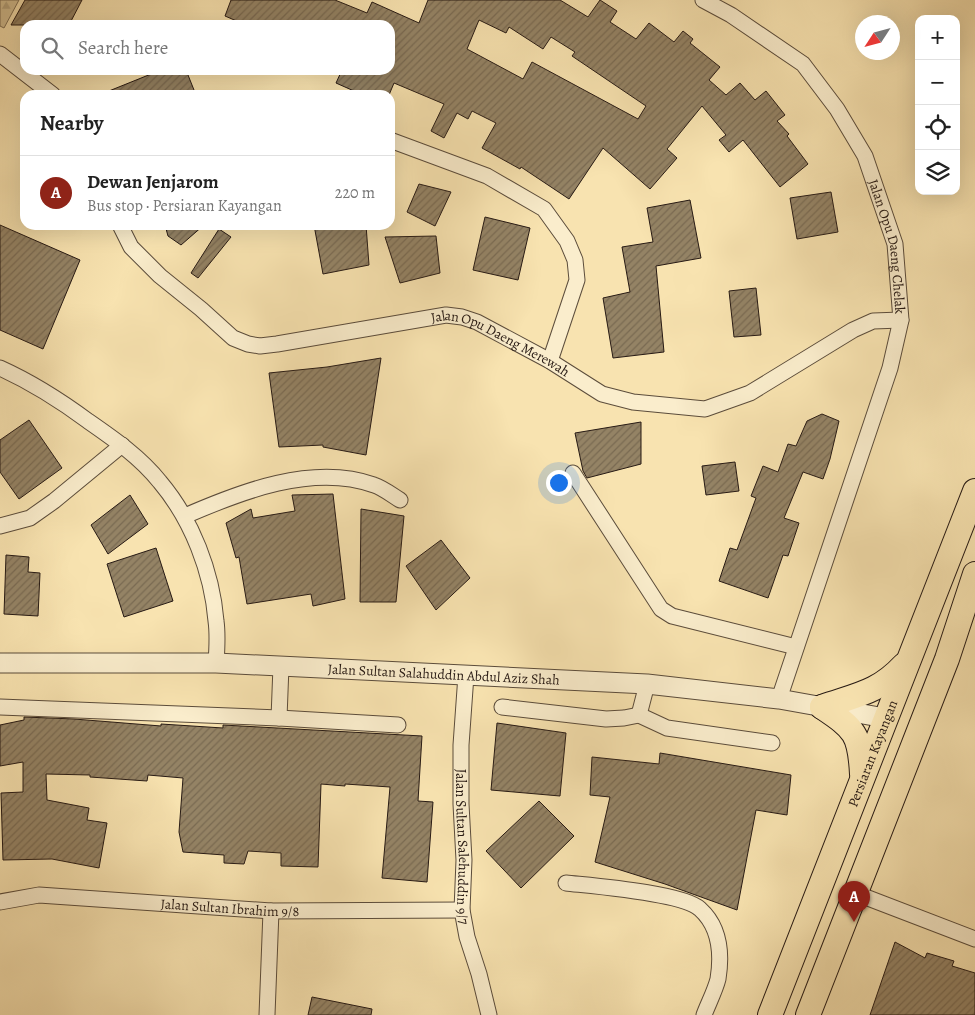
<!DOCTYPE html>
<html lang="en">
<head>
<meta charset="utf-8">
<style>
	:root { --surface:#fff; --page:#f2f2f2; --text:#222; --muted:#767676; --line:#e0e0e0; --accent:#8f2418 }
	body { margin:0; font-family:Alegreya,serif; background:var(--page); color:var(--text) }
	.controls { position:absolute; right:15px; top:15px; display:grid; overflow:hidden; border-radius:10px; box-shadow:0 5px 20px #0002 }
	.controls button { width:45px; height:45px; display:grid; place-items:center; padding:0; border:0; border-bottom:1px solid var(--line); background:var(--surface); color:var(--text); font:25px sans-serif }
	.compass { position:absolute; left:855px; top:15px; width:45px; height:45px; border-radius:50%; background:var(--surface); box-shadow:0 5px 20px #0002; rotate:234deg }
	.you { position:absolute; left:558px; top:482px; width:18px; height:18px; margin:-12px; border:4px solid #fff; border-radius:50%; background:#1a73e8; box-shadow:0 0 0 8px #1a73e833 }
	.badge { display:grid; place-items:center; width:32px; height:32px; border-radius:50%; background:var(--accent); color:#fff; font-size:16px; font-weight:700 }
	.pin { position:absolute; translate:-50% -41px; filter:drop-shadow(0 1px 2px #0008) }
	.pin::after { content:''; position:absolute; top:26px; width:18px; height:15px; background:inherit; clip-path:polygon(0 0,100% 0,50% 100%) }
	.list { margin:0; padding:0; list-style:none }
	h2 { display:flex; justify-content:space-between; align-items:center; height:65px; margin:0; padding:0 20px; font-size:21px }
	h2 small { font-size:16px; font-weight:400; color:var(--muted) }
	.list li { display:grid; grid-template-columns:32px 1fr auto; gap:15px; align-items:center; box-sizing:border-box; height:75px; padding:0 20px; border-top:1px solid var(--line) }
	.list b { display:block; font-size:19px; white-space:nowrap }
	.list p { margin:0; font-size:16px; white-space:nowrap; color:var(--muted) }
	.list em { font-size:16px; font-style:normal; color:var(--muted) }
	.icon { flex:none; width:28px; height:28px; fill:none; stroke:currentColor; stroke-width:2; stroke-linecap:round; stroke-linejoin:round }
	.map { position:relative; flex:none; width:975px; height:1015px; overflow:hidden }
	.search { position:absolute; background:var(--surface); box-shadow:0 5px 20px #0002; left:20px; top:20px; width:375px; height:55px; display:flex; align-items:center; gap:12px; box-sizing:border-box; padding:0 18px; border-radius:15px; color:var(--muted); font-size:19px }
	.panel { position:absolute; background:var(--surface); box-shadow:0 5px 20px #0002; left:20px; top:90px; width:375px; height:140px; border-radius:15px }
	.map>svg:first-child { display:block }
</style>
</head>
<body>
<div class="map">
<svg width="975" height="1015" viewBox="0 0 975 1015">
	<defs>
		<pattern id="forest-firs" width="22" height="20" patternUnits="userSpaceOnUse" patternTransform="scale(1.25)"><rect width="22" height="20" fill="#d4c195"/><path d="M5 1l3.5 6h-7zM16 11l3.5 6h-7z" fill="#b6a580"/></pattern>
		<pattern id="building-hatch" width="6" height="6" patternUnits="userSpaceOnUse" patternTransform="scale(1.25)"><rect width="6" height="6" fill="#948365"/><path d="M-1 1l2-2M0 6l6-6M5 7l2-2" fill="none" stroke="#796a52"/></pattern>
	</defs>
	<rect width="100%" height="100%" fill="#f8e3b0"/>
	<filter id="stains"><feTurbulence type="fractalNoise" baseFrequency=".004" numOctaves="4"/><feColorMatrix values="0 0 0 0 .2 0 0 0 0 .09 0 0 0 0 .02 0 0 0 .5 -.17"/></filter>
	<radialGradient id="worn" r=".72"><stop offset=".6" stop-color="#630" stop-opacity="0"/><stop offset="1" stop-color="#630" stop-opacity=".3"/></radialGradient>
	<path fill="url(#forest-firs)" stroke="#7e6e54" d="M0 0H19L4 28 0 26Z"/>
	<g fill="url(#building-hatch)" stroke="#271a14" fill-rule="evenodd">
		<path d="M25 0H82L69 25H11Z"/>
		<path d="M231 0H335L367 13 372 2 419 23 428 0H560L588 17 600 0 617 11 610 22 636 39 649 23 674 42 683 31 693 39 690 43 720 67 709 80 726 95 740 83 755 100 766 91 785 115 777 121 789 134 787 136 808 164 780 187 743 140 729 152 719 140 726 135 702 106 667 149 677 158 650 189 603 148 569 199 521 167 520 169 482 148 496 123 472 111 468 119 457 113 444 138 431 131 444 104 394 83 389 95H363L336 83 342 70H390V25H246L225 16ZM479 20 506 33 509 27 543 49 551 37 575 52 572 56 646 106 638 119 532 62 523 79 467 49Z"/>
		<path d="M161 70H186L196 95H99Z"/>
		<path d="M419 184 451 192 435 226 407 212Z"/>
		<path d="M831 192 838 232 797 239 790 198Z"/>
		<path d="M690 200 701 258 656 266 664 352 613 358 603 298 630 292 622 247 653 242 647 208Z"/>
		<path d="M485 217 530 228 518 280 473 270Z"/>
		<path d="M0 225 80 260 43 349 0 330Z"/>
		<path d="M165 225H204L181 245 168 236Z"/>
		<path d="M314 225H366L369 265 323 274Z"/>
		<path d="M219 229 231 237 198 278 191 273Z"/>
		<path d="M436 236 440 273 400 283 385 237Z"/>
		<path d="M756 288 761 335 734 337 729 291Z"/>
		<path d="M381 358 366 455 323 447V445L279 447 269 373 327 367Z"/>
		<path d="M822 414 839 421 830 459 823 479 803 472 784 518 799 523 788 556 783 555 768 598 719 581 730 548 737 550 756 498 751 496 763 466 778 472 788 444 796 446 807 421Z"/>
		<path d="M29 420 62 468 19 499 0 472V440Z"/>
		<path d="M641 422V464L587 478 583 471 575 433Z"/>
		<path d="M735 462 739 491 706 495 702 466Z"/>
		<path d="M333 494 345 599 313 606 311 594 247 604 239 557 236 558 226 523 251 509 253 518 295 511 292 495Z"/>
		<path d="M130 495 148 524 108 554 91 525Z"/>
		<path d="M361 509 404 516 396 602H360Z"/>
		<path d="M441 540 470 578 436 610 406 566Z"/>
		<path d="M156 548 173 601 124 617 107 564Z"/>
		<path d="M6 555 29 557 28 572 40 573 38 616 4 614Z"/>
		<path d="M24 717 74 719 161 726V724L223 728V725L422 736 418 801 433 802 427 882 382 878 390 787 345 784V786L321 784 318 867 281 866V853L248 851 244 864 224 863V855L183 852 179 832 183 778 148 775 147 781 90 777V775L46 774 47 800 89 808 87 820 107 823 99 868 52 859 3 860 1 793 23 792V762L0 766V725L24 720Z"/>
		<path d="M497 723 566 733 560 796 491 790Z"/>
		<path d="M660 753 791 775 787 815 756 810 737 910 665 884 595 862 610 797 590 795 592 757 659 764Z"/>
		<path d="M539 801 574 836 521 888 486 851Z"/>
		<path d="M895 942 925 958 927 953 954 961 952 966 975 973V1015H870Z"/>
		<path d="M312 997 372 1009 371 1015H308Z"/>
	</g>
	<g fill="none" stroke-linecap="round" stroke-linejoin="round">
		<defs>
			<g id="minor">
				<path id="s1" d="M703 0 731 15 803 64 837 109 865 156 895 244 901 320 890 368 779 699"/>
				<path d="M0 54 53 95"/>
				<path d="M390 140 487 176 544 209 567 241 575 260 577 280 550 361"/>
				<path id="s2" d="M120 225 131 247 160 276 201 309 233 338 248 344 260 346 277 344 446 315 462 317 477 322 550 361 602 394 633 402 705 409 750 393 853 330 873 321 901 320"/>
				<path d="M0 368C31 382 61 401 88 421 114 439 140 457 160 482 192 520 212 572 216 621 218 635 217 649 216 663"/>
				<path d="M573 473 661 609 672 616 796 647"/>
				<path d="M185 516C240 492 313 463 374 485 383 488 392 495 400 500"/>
				<path d="M0 526 30 518 54 501 122 445"/>
				<path id="s3" d="M466 675 461 745V804L464 860 462 910 467 937 479 974 489 1015"/>
				<path d="M647 684 639 715 667 728 772 743"/>
				<path d="M0 707 279 718 398 725"/>
				<path d="M502 707 606 719 624 718 639 715"/>
				<path d="M279 718 281 666"/>
				<path d="M566 883C593 886 683 893 700 909 720 927 722 954 718 979 715 991 708 1004 704 1015"/>
				<path d="M855 893 975 939"/>
				<path id="s4" d="M0 902 39 895 271 911 462 910"/>
				<path d="M267 1015 271 911"/>
			</g>
			<g id="tertiary">
				<path id="s5" d="M0 663H216L647 684 779 699 885 718"/>
			</g>
			<g id="primary">
				<path d="M822 707C856 695 878 693 904 665"/>
				<path d="M822 707C855 729 860 734 862 774"/>
				<path id="s6" d="M770 1015 975 491"/>
				<path d="M808 1015 947 659 975 574"/>
			</g>
		</defs>
		<use href="#minor" stroke="#5b4c3b" stroke-width="17"/>
		<use href="#tertiary" stroke="#5b4c3b" stroke-width="21"/>
		<use href="#primary" stroke="#271a14" stroke-width="26"/>
		<use href="#minor" stroke="#faedcc" stroke-width="15"/>
		<use href="#tertiary" stroke="#faedcc" stroke-width="19"/>
		<use href="#primary" stroke="#f8e3b0" stroke-width="24"/>
	</g>
	<g text-anchor="middle" dominant-baseline="central" stroke-width="4.5" stroke-linejoin="round" paint-order="stroke">
		<g font-size="14" fill="#271a14" stroke="#faedcc">
			<text stroke="none"><textPath href="#s1" startOffset="324">Jalan Opu Daeng Chelak</textPath></text>
			<text stroke="none"><textPath href="#s2" startOffset="439">Jalan Opu Daeng Merewah</textPath></text>
			<text stroke="none"><textPath href="#s5" startOffset="444">Jalan Sultan Salahuddin Abdul Aziz Shah</textPath></text>
			<text stroke="none"><textPath href="#s6" startOffset="281">Persiaran Kayangan</textPath></text>
			<text stroke="none"><textPath href="#s3" startOffset="172">Jalan Sultan Salehuddin 9/7</textPath></text>
			<text stroke="none"><textPath href="#s4" startOffset="231">Jalan Sultan Ibrahim 9/8</textPath></text>
		</g>
	</g>
	<rect width="100%" height="100%" filter="url(#stains)"/>
	<rect width="100%" height="100%" fill="url(#worn)"/>
</svg>
<div class="controls">
<button>+</button>
<button>−</button>
<button><svg class="icon" aria-label="locate" viewBox="0 0 24 24"><circle cx="12" cy="12" r="6"/><path d="M12 2v4M12 18v4M2 12h4M18 12h4"/></svg></button>
<button><svg class="icon" aria-label="layers" viewBox="0 0 24 24"><path d="M12 4l9 5-9 5-9-5zM3 14l9 5 9-5"/></svg></button>
</div>
<svg class="compass" viewBox="-18 -18 36 36"><path d="M0-13l5 13h-10z" fill="#e53935"/><path d="M0 13l5-13h-10z" fill="#767676"/></svg>
<div class="you"></div>
<div class="pin badge" style="left:854px;top:922px">A</div>
<div class="search"><svg class="icon" aria-label="search" viewBox="0 0 24 24"><circle cx="10" cy="10" r="6"/><path d="M15 15l6 6"/></svg>Search here</div>
<section class="panel">
<h2>Nearby<small></small></h2>
<ul class="list">
<li><span class="badge">A</span><div><b>Dewan Jenjarom</b><p>Bus stop · Persiaran Kayangan</p></div><em>220 m</em></li>
</ul>
</section>
</div>
</body>
</html>
